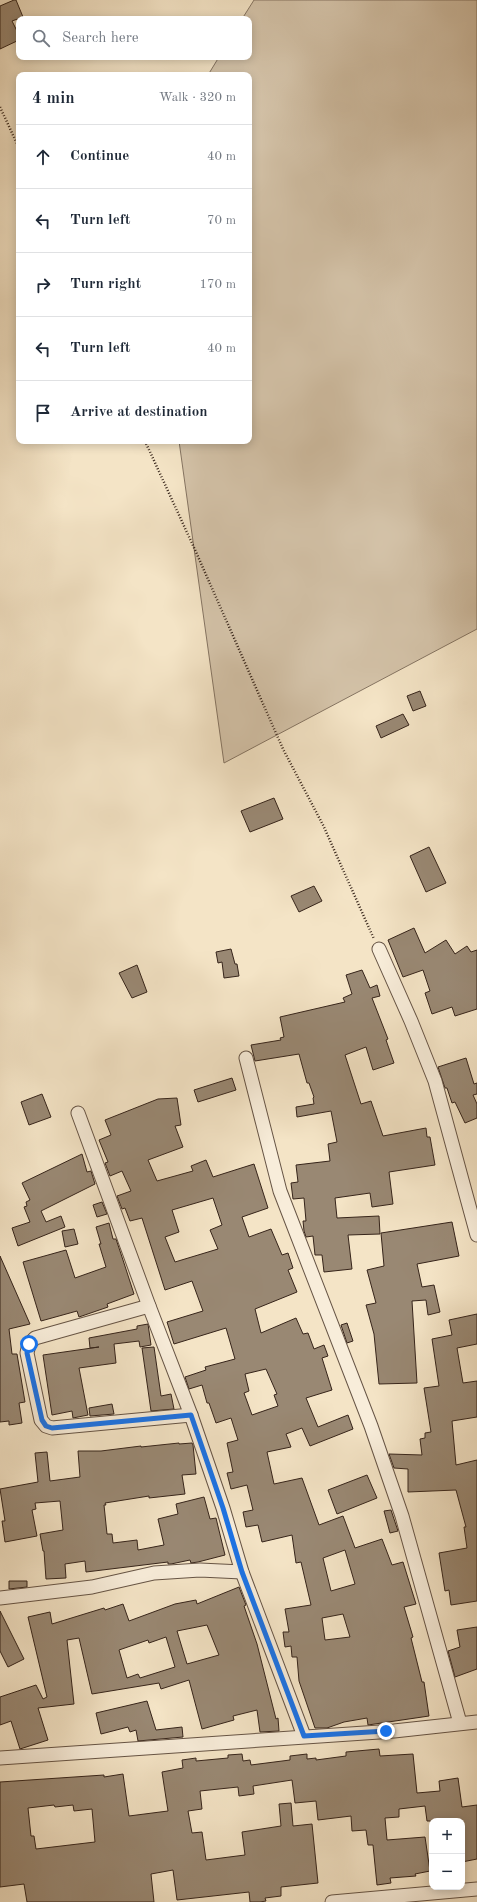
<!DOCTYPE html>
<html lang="en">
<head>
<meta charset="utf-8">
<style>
	:root { --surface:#fff; --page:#f6f6f7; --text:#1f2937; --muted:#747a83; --line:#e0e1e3 }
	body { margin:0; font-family:"Old Standard TT",serif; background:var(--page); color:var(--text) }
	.controls { position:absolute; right:12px; bottom:12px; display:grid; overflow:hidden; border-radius:8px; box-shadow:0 2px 10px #0003 }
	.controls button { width:36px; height:36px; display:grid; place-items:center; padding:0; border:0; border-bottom:1px solid var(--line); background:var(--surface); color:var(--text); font:20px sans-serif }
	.stop { position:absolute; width:12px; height:12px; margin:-9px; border:3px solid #1a73e8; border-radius:50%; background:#fff }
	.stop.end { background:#1a73e8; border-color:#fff; box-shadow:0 1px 4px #0008 }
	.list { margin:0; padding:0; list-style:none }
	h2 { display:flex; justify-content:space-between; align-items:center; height:52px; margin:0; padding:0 16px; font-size:17px }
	h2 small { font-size:13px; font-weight:400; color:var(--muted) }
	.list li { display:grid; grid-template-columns:26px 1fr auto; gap:12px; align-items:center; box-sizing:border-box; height:64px; padding:0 16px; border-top:1px solid var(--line) }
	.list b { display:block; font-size:15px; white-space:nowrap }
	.list em { font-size:13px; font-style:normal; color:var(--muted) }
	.icon { flex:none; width:22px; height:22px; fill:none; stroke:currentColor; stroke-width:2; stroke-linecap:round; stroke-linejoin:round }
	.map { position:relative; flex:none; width:477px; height:1902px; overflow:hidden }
	.search { position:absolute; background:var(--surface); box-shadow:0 2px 10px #0003; left:16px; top:16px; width:236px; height:44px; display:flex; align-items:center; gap:10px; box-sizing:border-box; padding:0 14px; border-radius:8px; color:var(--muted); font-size:15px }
	.panel { position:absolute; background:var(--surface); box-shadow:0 2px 10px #0003; left:16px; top:72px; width:236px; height:372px; border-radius:8px }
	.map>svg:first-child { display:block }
</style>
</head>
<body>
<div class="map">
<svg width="477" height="1902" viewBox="0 0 477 1902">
	<rect width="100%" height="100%" fill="#f4e4c6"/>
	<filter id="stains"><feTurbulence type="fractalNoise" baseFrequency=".005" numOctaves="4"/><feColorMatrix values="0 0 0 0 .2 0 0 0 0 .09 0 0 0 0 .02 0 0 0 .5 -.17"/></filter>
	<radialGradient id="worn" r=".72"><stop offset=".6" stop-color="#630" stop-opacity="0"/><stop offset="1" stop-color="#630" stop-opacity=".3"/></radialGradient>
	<path fill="#d4c3a9" stroke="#857462" d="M254 0H477V629L224 763 179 441H249V75H208L219 57H249V19H242Z"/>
	<g fill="#998873" stroke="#36241a" fill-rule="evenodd">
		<path d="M14 0H16L23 17 12 21 19 35V40L0 49V6Z"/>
		<path d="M420 691 426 706 413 711 407 696Z"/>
		<path d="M403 714 409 725 381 738 376 726Z"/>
		<path d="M274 798 283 819 250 832 241 811Z"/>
		<path d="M429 847 446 883 426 892 410 856Z"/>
		<path d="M314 886 322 901 299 912 291 896Z"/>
		<path d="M414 928 425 953 446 940 455 954 467 946 471 952 477 950V1009L455 1016 452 1007 432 1014 425 993 430 991 423 970 403 977 388 940Z"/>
		<path d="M231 949 235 964H237L239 976 224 978 222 962 218 963 216 952Z"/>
		<path d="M137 965 147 992 132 998 119 973Z"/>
		<path d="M362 970 370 988 377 985 380 996 372 998 388 1039 386 1040 394 1063 373 1070 366 1047 345 1055 361 1104 371 1101 383 1136 426 1128 427 1137H430L435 1165 389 1172 393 1204 372 1207 370 1193 335 1198 337 1218 379 1216 380 1234 348 1235 352 1269 324 1272 322 1255H315L313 1236 306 1237 304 1231 303 1221H306L304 1198 293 1199 291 1183 298 1182 296 1165 330 1161 328 1144 337 1142 331 1111 297 1117 296 1107 314 1104 313 1098 314 1097 309 1083H307L299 1054 255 1061 251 1045 281 1040 280 1038 284 1037 280 1017 345 1002 343 998 352 994 346 975Z"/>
		<path d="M466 1058 474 1084 477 1083V1094L473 1095 477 1104V1118L465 1123 455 1102 452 1103 447 1088H445L438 1067Z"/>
		<path d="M232 1078 236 1090 198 1102 194 1090Z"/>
		<path d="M42 1094 51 1117 29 1125 21 1102Z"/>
		<path d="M177 1098 181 1125 175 1126 183 1147 148 1160 157 1181 193 1171 191 1166 206 1160 213 1177 254 1164 268 1208 242 1217 249 1237 271 1229 282 1255 288 1253 293 1268 288 1270 297 1292 255 1309 261 1333 296 1318 303 1334 308 1333 314 1349 324 1345 328 1356 322 1358 332 1390 306 1398 318 1427 348 1415 353 1429 310 1446 302 1428 286 1434 291 1447 267 1452 274 1484 302 1478 319 1525 343 1516 355 1548 382 1539 392 1565 403 1562 416 1604 404 1607 413 1637 411 1638 422 1682H424L429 1716 368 1725 367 1718 344 1722 327 1728H315L299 1681 297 1657H292L291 1646 285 1647 283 1632H289L285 1609 311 1605 301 1562 296 1563 292 1535 262 1542 258 1525 246 1527 243 1512 253 1510 247 1485 231 1489 227 1473 233 1472 227 1443 238 1440 231 1418 216 1423 209 1403H207L202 1385 189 1389 185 1377 206 1370 205 1367 235 1359 226 1328 174 1344 167 1322 203 1311 192 1281 165 1290 142 1218 130 1221 125 1208 122 1209 117 1196 131 1191 122 1171 110 1176 105 1163 108 1162 99 1140 111 1135 105 1120 158 1099ZM213 1198 222 1225 210 1230 218 1249 175 1262 165 1237 179 1232 172 1210ZM266 1369 277 1394 274 1395 278 1406 252 1415 244 1393 249 1391 245 1374ZM345 1550 355 1584 331 1591 323 1558ZM343 1614 350 1637 325 1640 322 1618Z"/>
		<path d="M82 1154 87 1172 91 1171 95 1184 41 1211 46 1222 61 1216 65 1227 18 1246 12 1228 30 1222 24 1207 27 1206 26 1202 30 1200 22 1183Z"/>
		<path d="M102 1202 107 1214 97 1217 93 1205Z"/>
		<path d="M452 1222 459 1256 417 1264 422 1287 434 1285 440 1312 428 1315 426 1300 412 1301 417 1383 379 1384 374 1334 366 1305 376 1303 367 1270 384 1266 381 1233Z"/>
		<path d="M109 1223 113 1239H116L123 1260 134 1294 107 1304 108 1307 79 1317 77 1311 41 1321 23 1262 66 1250 75 1278 106 1267 99 1244H101L96 1227Z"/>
		<path d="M74 1229 78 1244 65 1247 62 1231Z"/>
		<path d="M0 1256 30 1324 9 1329 12 1354H17L25 1402 19 1403 22 1423 9 1425V1421L0 1422Z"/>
		<path d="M477 1314V1344L457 1348 463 1383 477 1381V1417L452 1421 456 1465 477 1460V1601L451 1605 449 1590 445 1591 439 1553 467 1548 464 1527H466L456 1490 408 1492V1469L394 1468 389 1454 422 1455 420 1439 425 1438V1433L431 1432 424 1388 439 1386 432 1339 452 1335 449 1320Z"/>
		<path d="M347 1323 353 1341 347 1343 341 1325Z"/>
		<path d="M148 1324 151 1345 140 1347 139 1341 114 1344 116 1363 79 1368 88 1415 73 1418 72 1411 52 1415 43 1355 99 1347 90 1348 89 1338 137 1329V1326Z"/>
		<path d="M154 1347 161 1396 171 1394 174 1409 151 1411 142 1348Z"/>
		<path d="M112 1404 114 1414 90 1416 89 1408Z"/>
		<path d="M179 1443V1444L192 1443 193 1445 196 1474 182 1475 185 1494 149 1498V1496L105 1503 106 1505H104L107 1534H112L113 1543 137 1540 138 1550 164 1545 158 1519 178 1514 176 1504 204 1497 210 1519 216 1518 225 1555 198 1562 191 1563 190 1560 171 1564H168V1562L86 1572 85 1561 65 1564 66 1578 46 1579 44 1551H43L40 1534 63 1530 60 1501 35 1503 36 1509 32 1510 37 1536 5 1542 2 1521H5L0 1489 38 1482 35 1453 47 1452 50 1481 80 1477 78 1451H101L141 1446V1447Z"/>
		<path d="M367 1475 377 1498 337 1514 328 1490Z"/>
		<path d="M391 1510 398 1531 390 1533 384 1511Z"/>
		<path d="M9 1581H27V1587L9 1589Z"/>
		<path d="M239 1587 246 1605 244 1606 257 1644 276 1719 278 1718 279 1731 260 1732 257 1710 233 1716 234 1720 202 1729 189 1680 161 1689 159 1683 92 1694 79 1638 67 1640 74 1704 38 1708 48 1740 20 1749 11 1721 0 1725V1697L36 1685 43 1699 47 1697 28 1617 50 1612 52 1624 104 1608 105 1610 123 1604 129 1621 175 1604 196 1600 197 1604ZM207 1625 219 1655 187 1664 177 1631ZM166 1637 175 1667 140 1678 138 1674 127 1678 119 1650 148 1640 149 1643Z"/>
		<path d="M0 1611 24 1659 8 1667 0 1651Z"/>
		<path d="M477 1627V1669L455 1677 448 1651 460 1647 457 1630Z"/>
		<path d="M147 1701 156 1730 182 1727 183 1737 138 1741 136 1730 130 1732 128 1727 101 1734 96 1713Z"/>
		<path d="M379 1749 380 1756 413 1754 417 1793 440 1791 439 1781 458 1778 462 1807 477 1805V1859L462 1862V1821H427L425 1806 399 1809V1817L385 1818 387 1840 425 1837 430 1871 415 1874 416 1876 390 1878 391 1883 377 1885 373 1845H368L366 1830 352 1831 351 1816 318 1820 316 1801 295 1803 292 1780 253 1786 254 1794 239 1796 238 1787 200 1791 202 1809 188 1811 192 1833 202 1832 206 1860 245 1855 242 1832 281 1826 279 1804 291 1803 293 1826 312 1824 318 1883 281 1887V1896L265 1898 266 1901 260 1902H250L249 1892 177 1900 173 1870 151 1874 154 1902H27L24 1884 0 1887V1782L104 1775V1777L123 1774 129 1816 168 1811 162 1772 183 1768 182 1760 196 1758V1761L228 1758V1755L242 1754 243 1761 250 1760 251 1765 290 1760V1756L307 1754V1759L316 1758V1760L346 1756V1752ZM54 1805 55 1807 73 1805 74 1811 92 1809 95 1842 36 1849 34 1836H31L28 1808Z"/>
	</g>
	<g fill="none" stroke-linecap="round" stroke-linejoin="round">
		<defs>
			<g id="street">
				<path d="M379 949 411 1021 435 1081 477 1235"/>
				<path d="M246 1058 280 1191 371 1426 402 1516 460 1723"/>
				<path d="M78 1113 149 1306 191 1415 223 1508 242 1572 304 1736"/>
				<path d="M149 1306 35 1338 29 1344 27 1353 41 1420 46 1426 52 1428 191 1415"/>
				<path d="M0 1598 92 1587 154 1573 200 1570 242 1572"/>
				<path d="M0 1758 394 1731 477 1722"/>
				<path d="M332 1902 477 1889"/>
			</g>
		</defs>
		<use href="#street" stroke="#665445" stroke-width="15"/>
		<g stroke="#36241a" stroke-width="2.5" stroke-dasharray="1 2" stroke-linecap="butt">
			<path d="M0 107 19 148"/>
			<path d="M145 441 196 552 283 749 323 825 374 939"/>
		</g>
		<use href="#street" stroke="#f8edda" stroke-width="13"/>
	</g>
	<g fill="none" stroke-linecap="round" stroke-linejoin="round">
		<path stroke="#1a73e8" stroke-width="5" d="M29 1344 27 1353 42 1420 46 1426 52 1428 191 1415 223 1508 242 1572 304 1736 386 1731"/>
	</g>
	<rect width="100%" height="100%" filter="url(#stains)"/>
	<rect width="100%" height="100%" fill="url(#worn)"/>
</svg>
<div class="controls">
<button>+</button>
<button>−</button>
</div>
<div class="stop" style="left:29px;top:1344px"></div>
<div class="stop end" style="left:386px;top:1731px"></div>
<div class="search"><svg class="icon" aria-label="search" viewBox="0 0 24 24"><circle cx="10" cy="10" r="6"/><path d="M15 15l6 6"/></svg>Search here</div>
<section class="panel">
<h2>4 min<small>Walk · 320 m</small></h2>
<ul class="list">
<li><svg class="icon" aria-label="ahead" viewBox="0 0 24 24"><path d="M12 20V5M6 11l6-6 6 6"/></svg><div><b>Continue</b></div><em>40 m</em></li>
<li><svg class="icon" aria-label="left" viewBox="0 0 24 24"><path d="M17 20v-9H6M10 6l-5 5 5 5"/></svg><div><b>Turn left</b></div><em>70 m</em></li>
<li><svg class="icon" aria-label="right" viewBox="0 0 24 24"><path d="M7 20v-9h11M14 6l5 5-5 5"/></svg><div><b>Turn right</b></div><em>170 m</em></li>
<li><svg class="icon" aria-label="left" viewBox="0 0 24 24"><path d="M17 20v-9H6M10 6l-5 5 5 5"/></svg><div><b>Turn left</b></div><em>40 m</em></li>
<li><svg class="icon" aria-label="arrive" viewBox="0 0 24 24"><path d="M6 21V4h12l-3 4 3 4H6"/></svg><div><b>Arrive at destination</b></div></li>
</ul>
</section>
</div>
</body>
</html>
